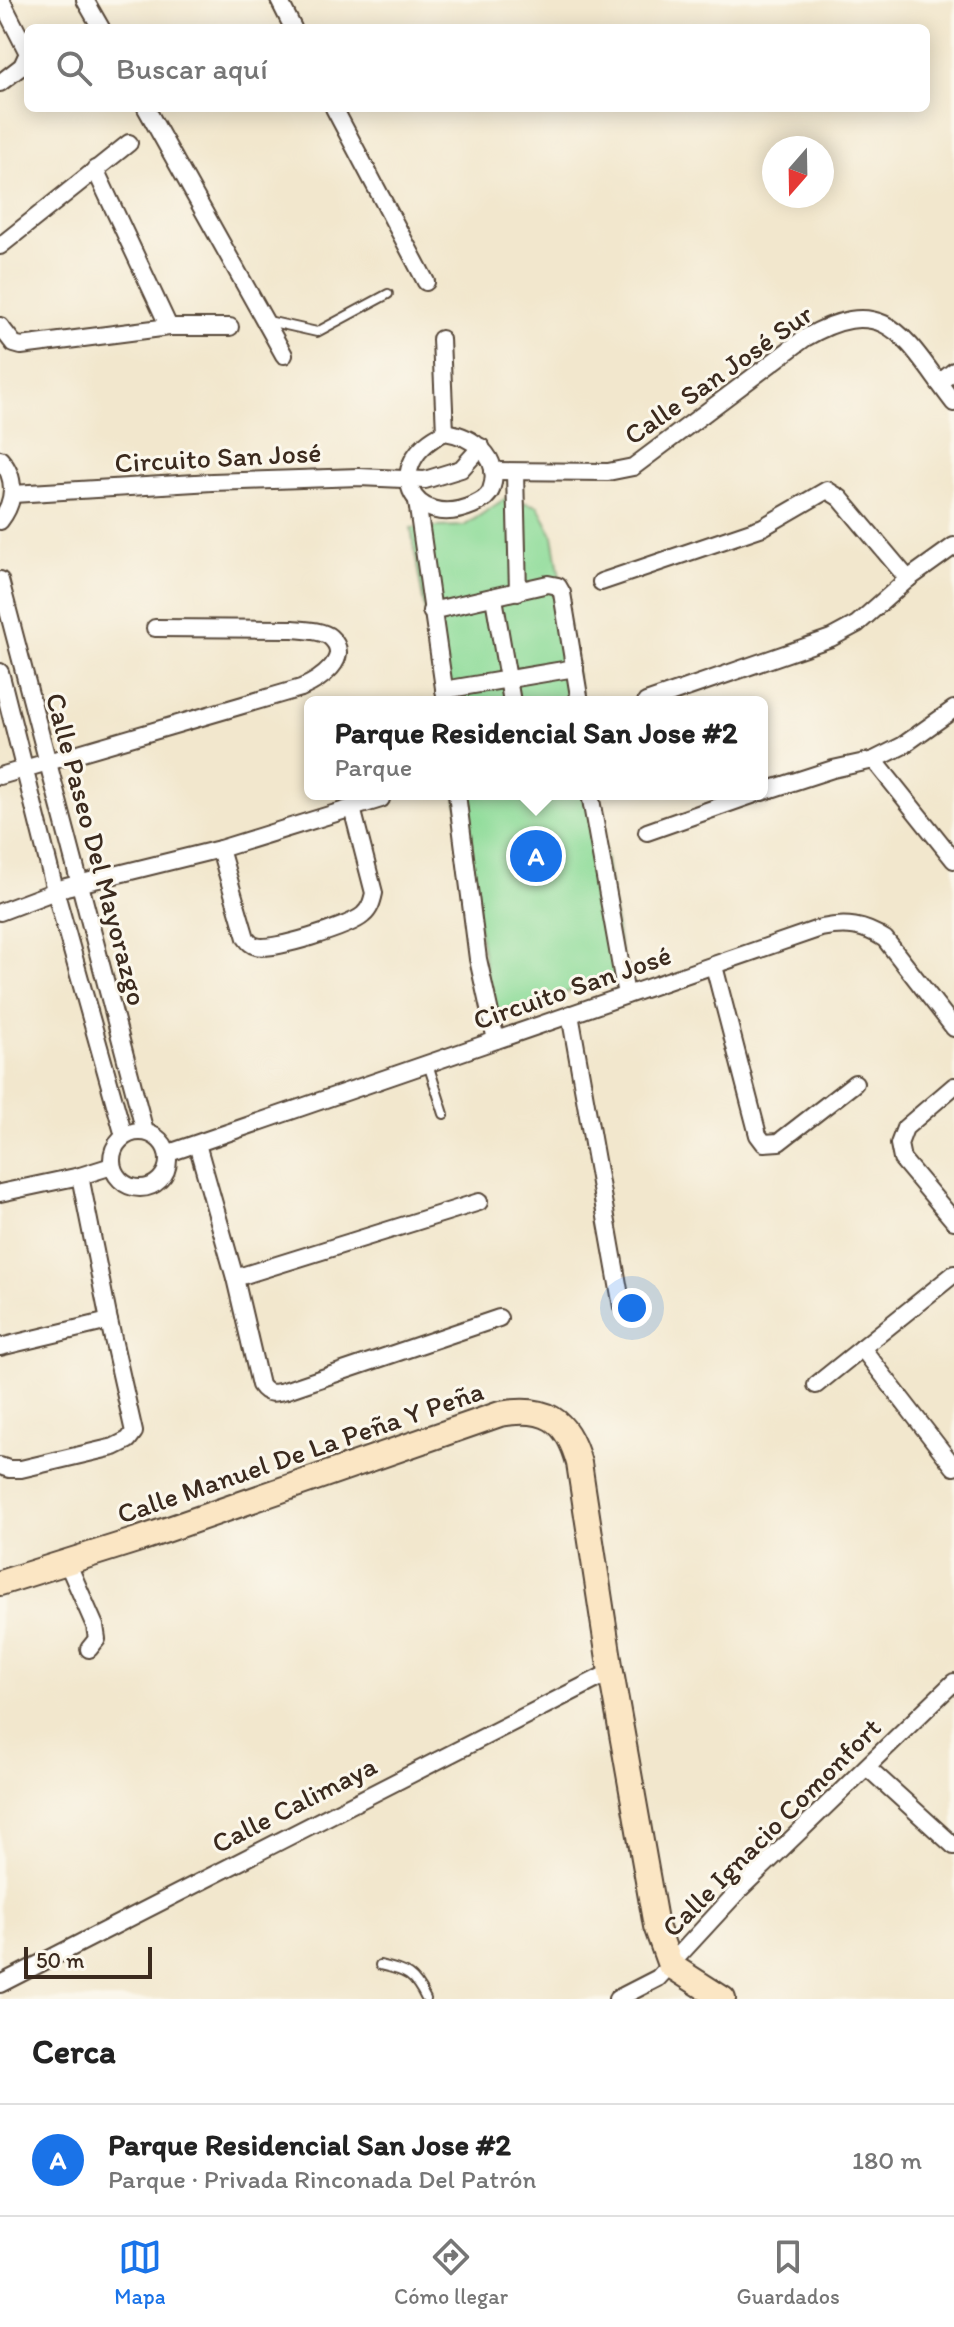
<!DOCTYPE html>
<html lang="es">
<head>
<meta charset="utf-8">
<style>
	:root { --surface:#fff; --page:#f2f2f2; --text:#222; --muted:#767676; --line:#e0e0e0; --accent:#1a73e8 }
	body { margin:0; font-family:Itim,sans-serif; background:var(--page); color:var(--text) }
	.compass { position:absolute; left:762px; top:136px; width:72px; height:72px; border-radius:50%; background:var(--surface); box-shadow:0 4px 20px #0003; rotate:200deg }
	.scale { position:absolute; left:24px; bottom:20px; width:128px; box-sizing:border-box; padding-left:8px; border:4px solid #3b2a1e; border-top:0; font-size:22px; line-height:28px; white-space:nowrap; color:#3b2a1e; -webkit-text-stroke:6px #fbf7ec; paint-order:stroke }
	.you { position:absolute; left:632px; top:1308px; width:28px; height:28px; margin:-20px; border:6px solid #fff; border-radius:50%; background:#1a73e8; box-shadow:0 0 0 12px #1a73e833 }
	.badge { display:grid; place-items:center; width:52px; height:52px; border-radius:50%; background:var(--accent); color:#fff; font-size:26px; font-weight:700 }
	.pin { position:absolute; translate:-50% -50%; border:4px solid #fff; box-shadow:0 2px 8px #0006 }
	.popup { position:absolute; left:304px; top:696px; width:464px; height:104px; box-sizing:border-box; display:grid; place-content:center; border-radius:12px; background:var(--surface); filter:drop-shadow(0 2px 6px #0005); font-size:26px; white-space:nowrap; color:var(--muted) }
	.popup b { font-size:30px; color:var(--text) }
	.popup::after { content:''; position:absolute; left:50%; top:100%; margin-left:-16px; border:16px solid transparent; border-top-color:var(--surface) }
	.list { margin:0; padding:0; list-style:none }
	h2 { display:flex; justify-content:space-between; align-items:center; height:104px; margin:0; padding:0 32px; font-size:34px }
	h2 small { font-size:26px; font-weight:400; color:var(--muted) }
	.list li { display:grid; grid-template-columns:52px 1fr auto; gap:24px; align-items:center; box-sizing:border-box; height:112px; padding:0 32px; border-top:2px solid var(--line) }
	.list b { display:block; font-size:30px; white-space:nowrap }
	.list p { margin:0; font-size:26px; white-space:nowrap; color:var(--muted) }
	.list em { font-size:26px; font-style:normal; color:var(--muted) }
	.icon { flex:none; width:44px; height:44px; fill:none; stroke:currentColor; stroke-width:2; stroke-linecap:round; stroke-linejoin:round }
	.map { position:relative; flex:none; width:954px; height:1999px; overflow:hidden }
	.search { position:absolute; background:var(--surface); box-shadow:0 4px 20px #0003; left:24px; right:24px; top:24px; height:88px; display:flex; align-items:center; gap:20px; box-sizing:border-box; padding:0 28px; border-radius:12px; color:var(--muted); font-size:30px }
	.sheet { height:216px; background:var(--surface) }
	nav { display:flex; justify-content:space-around; align-items:center; box-sizing:border-box; height:112px; border-top:2px solid var(--line); background:var(--surface); font-size:22px; color:var(--muted) }
	nav a { display:grid; justify-items:center; gap:4px }
	nav .on { color:var(--accent) }
	.map>svg:first-child { display:block }
</style>
</head>
<body>
<div class="map">
<svg width="954" height="1999" viewBox="0 0 954 1999">
	<rect width="100%" height="100%" fill="#fbf7ec"/>
	<filter id="ink" filterUnits="userSpaceOnUse"><feTurbulence type="fractalNoise" baseFrequency=".0125" numOctaves="2"/><feDisplacementMap in="SourceGraphic" scale="16" xChannelSelector="R" yChannelSelector="G"/><feConvolveMatrix kernelMatrix="1 2 1 2 8 2 1 2 1" color-interpolation-filters="sRGB"/></filter>
	<filter id="wash" filterUnits="userSpaceOnUse"><feTurbulence type="fractalNoise" baseFrequency=".006" numOctaves="4" result="noise"/><feDisplacementMap in="SourceGraphic" scale="32" xChannelSelector="R" yChannelSelector="G"/><feGaussianBlur stdDeviation="1.8" result="paint"/><feColorMatrix in="noise" values="0 0 0 0 0 0 0 0 0 0 0 0 0 0 0 0 0 1.4 0 .05"/><feComposite in="paint" operator="in"/></filter>
	<g filter="url(#wash)">
		<rect width="100%" height="100%" fill="#f2e7cd"/>
		<g fill="#8fdc9a" stroke="#65835c" stroke-width="2">
			<path d="M506 498 538 506 553 536 581 702H440L411 528 464 526Z"/>
			<path d="M456 794H595L624 973 494 1017Z"/>
		</g>
	</g>
	<g filter="url(#ink)">
		<g fill="none" stroke-linecap="round" stroke-linejoin="round">
			<defs>
				<g id="lane">
					<path d="M268 321 317 332 388 294"/>
					<path d="M428 1064 444 1114"/>
					<path d="M380 1965C407 1971 414 1974 426 1999"/>
				</g>
				<g id="street">
					<path d="M85 0 101 28"/>
					<path d="M279 0 293 28"/>
					<path d="M0 83 22 66 28 53 1 0"/>
					<path d="M146 108 284 355"/>
					<path d="M334 108 426 282"/>
					<path d="M95 169 169 327"/>
					<path d="M0 246 129 143"/>
					<path d="M0 326 14 344 21 346 169 327H230"/>
					<path d="M441 339 445 432"/>
					<path d="M939 383 954 371"/>
					<path d="M445 432C472 436 503 457 491 490 488 498 480 502 473 505 411 532 379 463 445 432Z"/>
					<path d="M0 459C17 478 15 502 0 521"/>
					<path d="M493 471 608 472 633 467 805 338C889 289 907 343 954 403"/>
					<path d="M515 473 518 592"/>
					<path d="M13 494 212 482 359 477 425 480 461 469 481 447"/>
					<path d="M417 501 446 702"/>
					<path d="M0 580 145 1132"/>
					<path d="M601 582 763 527 827 490 840 498 908 579"/>
					<path d="M494 598 512 702"/>
					<path d="M431 611 548 584 558 586 562 593 580 702"/>
					<path d="M0 672 55 890 124 1136"/>
					<path d="M444 690 575 668"/>
					<path d="M646 702 831 638 857 624 908 579 954 546"/>
					<path d="M874 760 954 860"/>
					<path d="M0 776 301 688C318 681 354 658 330 637 322 630 303 630 293 629L155 628"/>
					<path d="M762 792 833 769 874 760 902 746 954 709"/>
					<path d="M457 794 478 959 496 1040"/>
					<path d="M590 794 626 995"/>
					<path d="M647 832 755 794"/>
					<path d="M220 849 246 938C249 942 251 945 256 946 271 952 351 926 363 915 370 909 372 902 374 893L352 808"/>
					<path d="M0 912 66 887 220 849 381 799"/>
					<path d="M714 966 758 1135 764 1143 779 1142 855 1083"/>
					<path d="M570 1014 622 1307"/>
					<path d="M954 1086 905 1128 899 1144 902 1159 954 1221"/>
					<circle cx="140" cy="1160" r="28"/>
					<path d="M197 1144 235 1278 260 1385C267 1396 276 1393 287 1390L499 1318"/>
					<path d="M169 1153 821 928C846 923 864 925 885 939L954 1028"/>
					<path d="M0 1193 80 1176 112 1166"/>
					<path d="M235 1278 479 1202"/>
					<path d="M0 1347 109 1321"/>
					<path d="M862 1348 954 1467"/>
					<path d="M816 1385 954 1274"/>
					<path d="M0 1466 9 1469H21L114 1447 128 1440 134 1432 109 1321 80 1176"/>
					<path d="M67 1562 95 1626 97 1639 89 1649"/>
					<path d="M867 1767 954 1846"/>
					<path d="M0 1984 611 1672"/>
					<path d="M617 1999 658 1978 740 1889 954 1682"/>
				</g>
				<path id="secondary" d="M0 1583 140 1539 500 1414C545 1406 567 1418 579 1463L611 1672 656 1926 670 1965 723 1999"/>
			</defs>
			<use href="#lane" stroke="#564638" stroke-width="12"/>
			<use href="#street" stroke="#564638" stroke-width="20"/>
			<use href="#secondary" stroke="#564638" stroke-width="28"/>
			<use href="#lane" stroke="#fff" stroke-width="8"/>
			<use href="#street" stroke="#fff" stroke-width="16"/>
			<use href="#secondary" stroke="#fbe6c4" stroke-width="24"/>
		</g>
	</g>
	<g text-anchor="middle" dominant-baseline="central" stroke-width="6" stroke-linejoin="round" paint-order="stroke">
		<g font-size="28" fill="#3b2a1e" stroke="#fbf7ec">
			<text transform="translate(718 374) rotate(-35)">Calle San José Sur</text>
			<text transform="translate(218 457) rotate(-3)">Circuito San José</text>
			<text transform="translate(97 849) rotate(75)">Calle Paseo Del Mayorazgo</text>
			<text transform="translate(572 987) rotate(-19)">Circuito San José</text>
			<text transform="translate(300 1452) rotate(-19)">Calle Manuel De La Peña Y Peña</text>
			<text transform="translate(294 1804) rotate(-27)">Calle Calimaya</text>
			<text transform="translate(771 1827) rotate(-45)">Calle Ignacio Comonfort</text>
		</g>
	</g>
</svg>
<svg class="compass" viewBox="-18 -18 36 36"><path d="M0-13l5 13h-10z" fill="#e53935"/><path d="M0 13l5-13h-10z" fill="#767676"/></svg>
<div class="scale">50 m</div>
<div class="you"></div>
<div class="pin badge" style="left:536px;top:856px">A</div>
<div class="popup"><b>Parque Residencial San Jose #2</b>Parque</div>
<div class="search"><svg class="icon" aria-label="search" viewBox="0 0 24 24"><circle cx="10" cy="10" r="6"/><path d="M15 15l6 6"/></svg>Buscar aquí</div>
</div>
<section class="sheet">
<h2>Cerca<small></small></h2>
<ul class="list">
<li><span class="badge">A</span><div><b>Parque Residencial San Jose #2</b><p>Parque · Privada Rinconada Del Patrón</p></div><em>180 m</em></li>
</ul>
</section>
<nav>
<a class="on"><svg class="icon" aria-label="map" viewBox="0 0 24 24"><path d="M3 6l6-2 6 2 6-2v14l-6 2-6-2-6 2zM9 4v14M15 6v14"/></svg>Mapa</a>
<a><svg class="icon" aria-label="directions" viewBox="0 0 24 24"><path d="M12 3l9 9-9 9-9-9zM9 14v-3h6M13 9l2 2-2 2"/></svg>Cómo llegar</a>
<a><svg class="icon" aria-label="saved" viewBox="0 0 24 24"><path d="M7 4h10v16l-5-4-5 4z"/></svg>Guardados</a>
</nav>
</body>
</html>
